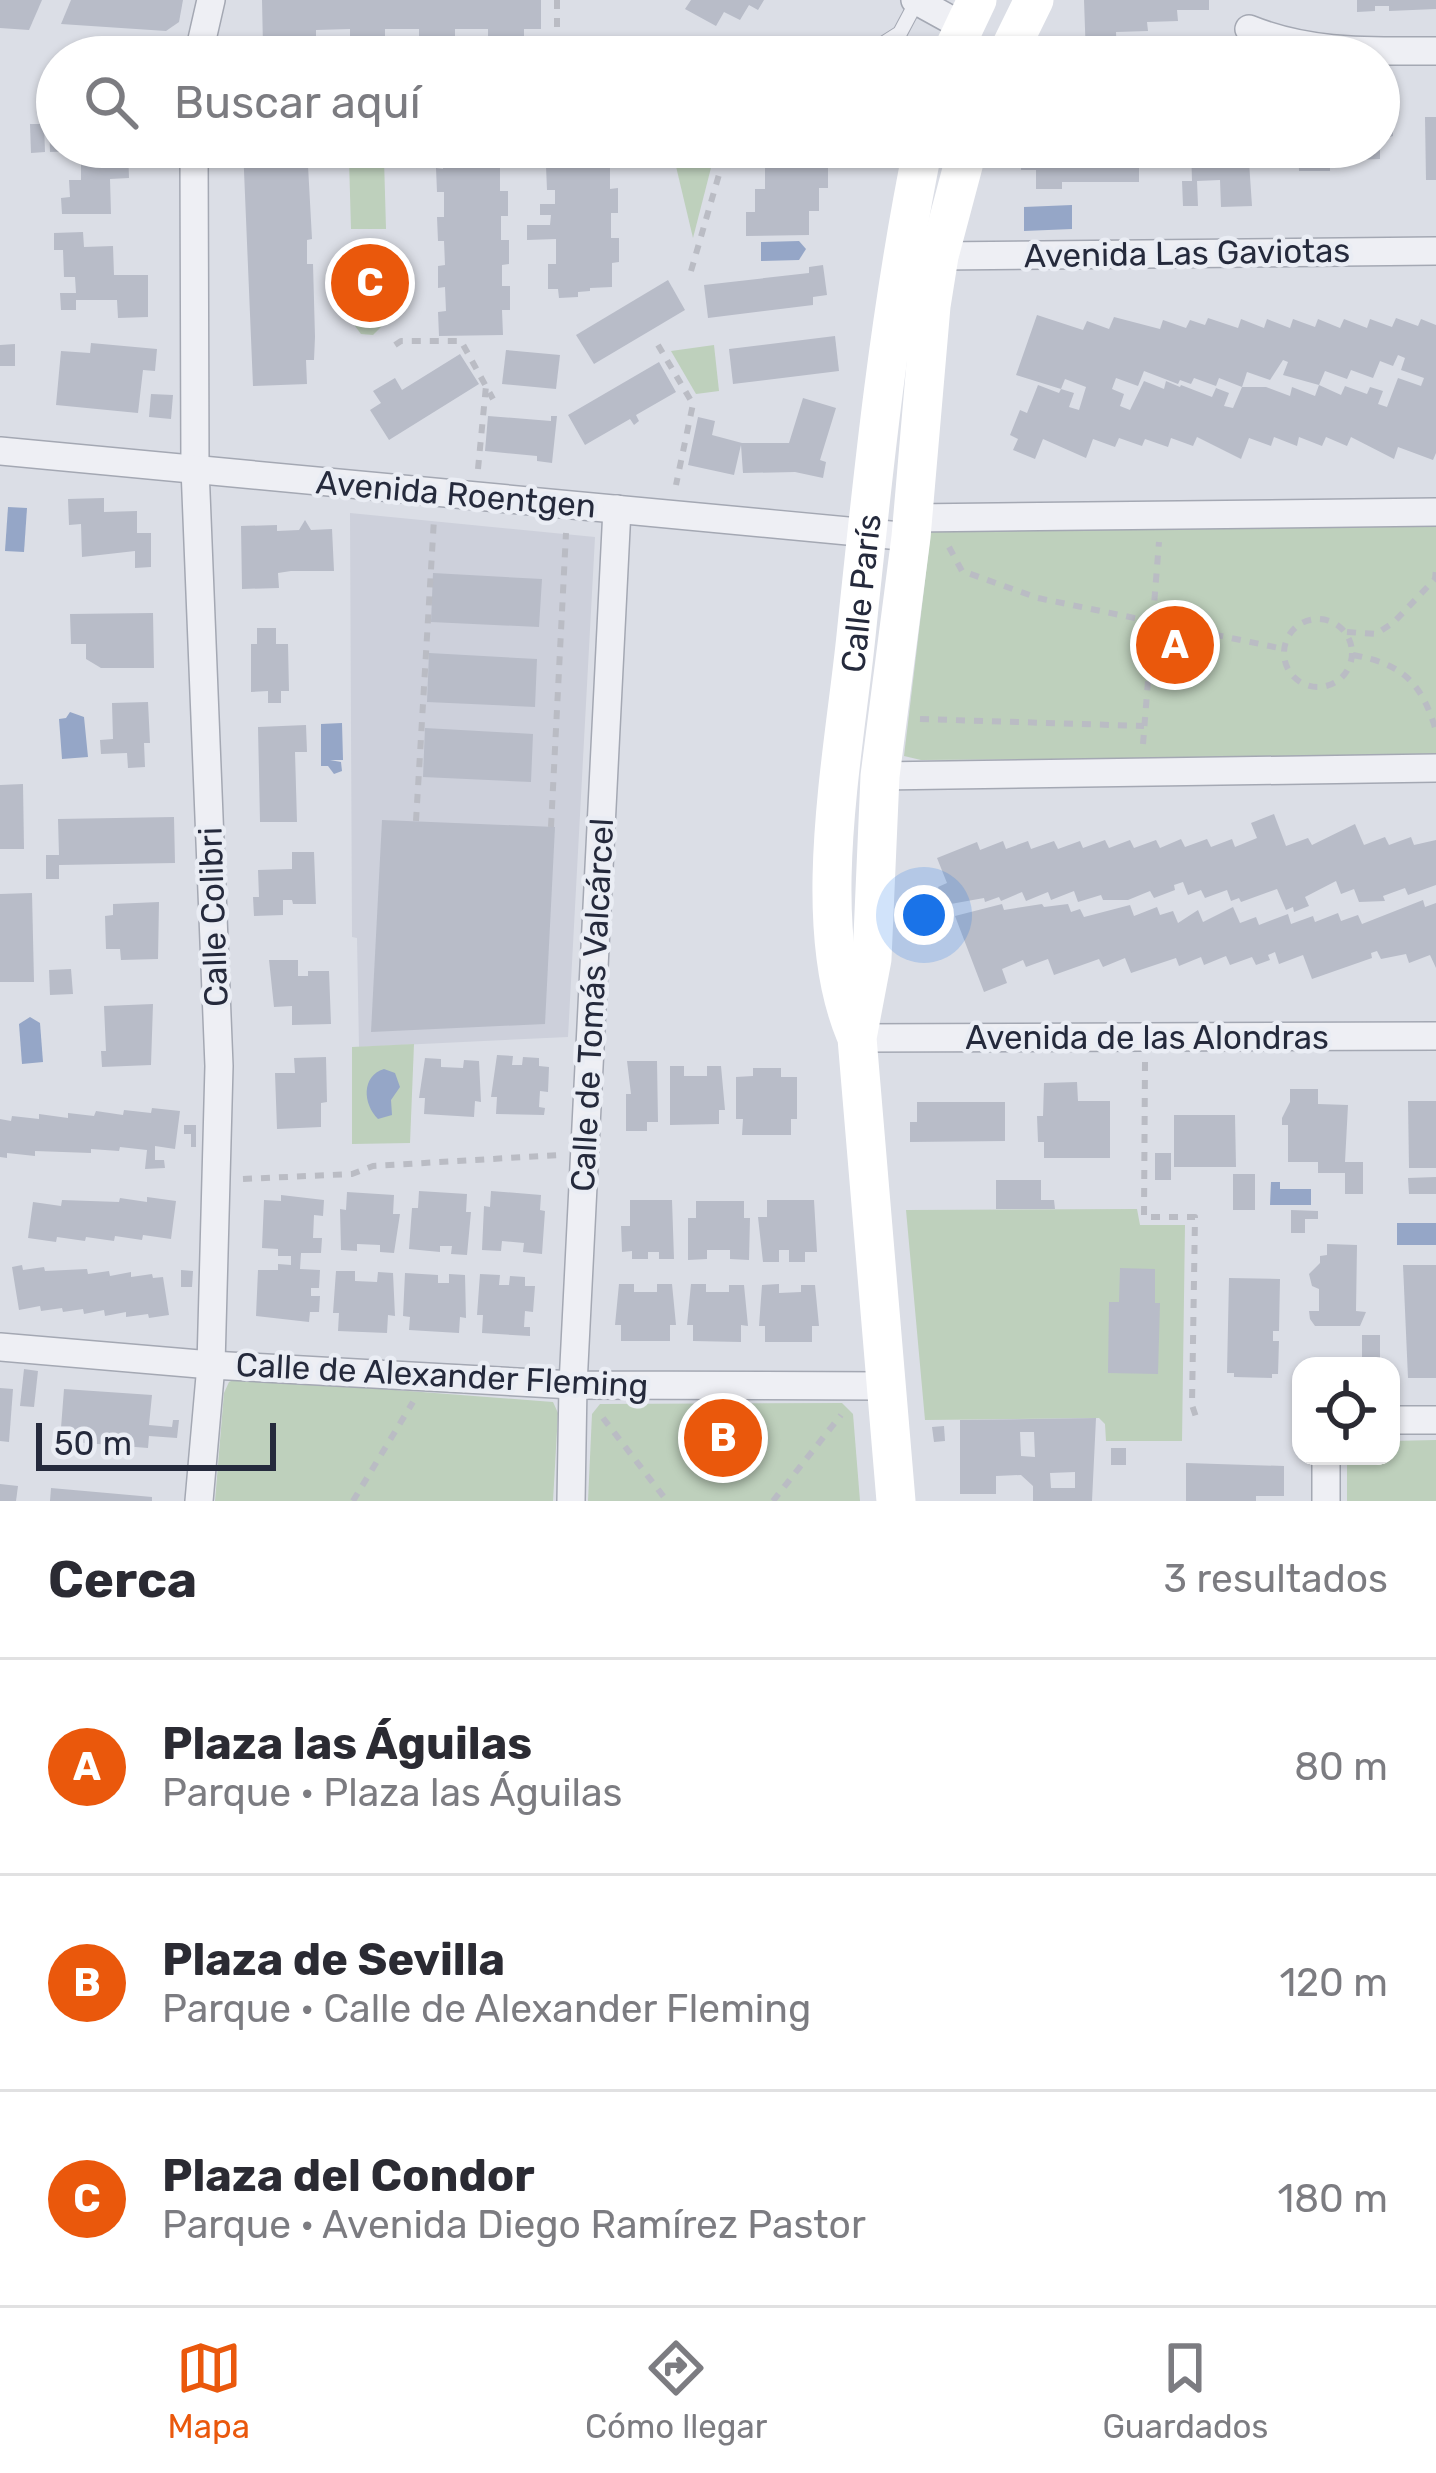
<!DOCTYPE html>
<html lang="es">
<head>
<meta charset="utf-8">
<style>
	:root { --surface:#fff; --page:#f2f2f3; --text:#2b2b33; --muted:#7c7c81; --line:#e1e1e2; --accent:#ea580c }
	body { margin:0; font-family:Rubik,sans-serif; background:var(--page); color:var(--text) }
	.controls { position:absolute; right:36px; bottom:36px; display:grid; overflow:hidden; border-radius:24px; box-shadow:0 3px 9px #0004 }
	.controls button { width:108px; height:108px; display:grid; place-items:center; padding:0; border:0; border-bottom:3px solid var(--line); background:var(--surface); color:var(--text); font:60px sans-serif }
	.scale { position:absolute; left:36px; bottom:30px; width:240px; box-sizing:border-box; padding-left:12px; border:6px solid #252a3c; border-top:0; font-size:33px; line-height:42px; white-space:nowrap; color:#252a3c; -webkit-text-stroke:9px #eaedf4; paint-order:stroke }
	.you { position:absolute; left:924px; top:915px; width:42px; height:42px; margin:-30px; border:9px solid #fff; border-radius:50%; background:#1a73e8; box-shadow:0 0 0 18px #1a73e833 }
	.badge { display:grid; place-items:center; width:78px; height:78px; border-radius:50%; background:var(--accent); color:#fff; font-size:39px; font-weight:700 }
	.pin { position:absolute; translate:-50% -50%; border:6px solid #fff; box-shadow:0 3px 12px #0006 }
	.list { margin:0; padding:0; list-style:none }
	h2 { display:flex; justify-content:space-between; align-items:center; height:156px; margin:0; padding:0 48px; font-size:51px }
	h2 small { font-size:39px; font-weight:400; color:var(--muted) }
	.list li { display:grid; grid-template-columns:78px 1fr auto; gap:36px; align-items:center; box-sizing:border-box; height:216px; padding:0 48px; border-top:3px solid var(--line) }
	.list b { display:block; font-size:45px; white-space:nowrap }
	.list p { margin:0; font-size:39px; white-space:nowrap; color:var(--muted) }
	.list em { font-size:39px; font-style:normal; color:var(--muted) }
	.icon { flex:none; width:66px; height:66px; fill:none; stroke:currentColor; stroke-width:2; stroke-linecap:round; stroke-linejoin:round }
	.map { position:relative; flex:none; width:1436px; height:1501px; overflow:hidden }
	.search { position:absolute; background:var(--surface); box-shadow:0 3px 9px #0004; left:36px; right:36px; top:36px; height:132px; display:flex; align-items:center; gap:30px; box-sizing:border-box; padding:0 42px; border-radius:66px; color:var(--muted); font-size:45px }
	.sheet { height:804px; background:var(--surface) }
	nav { display:flex; justify-content:space-around; align-items:center; box-sizing:border-box; height:168px; border-top:3px solid var(--line); background:var(--surface); font-size:33px; color:var(--muted) }
	nav a { display:grid; justify-items:center; gap:6px }
	nav .on { color:var(--accent) }
	.map>svg:first-child { display:block }
</style>
</head>
<body>
<div class="map">
<svg width="1436" height="1501" viewBox="0 0 1436 1501">
	<rect width="100%" height="100%" fill="#dbdee6"/>
	<path fill="#cdd0db" d="M350 513 595 537 568 1037 359 1047 357 938 352 937Z"/>
	<g fill="#bed0bc">
		<path d="M710 155 713 160 693 238 674 158Z"/>
		<path d="M349 159H384L386 229H351Z"/>
		<path d="M352 245H386L387 321 373 335 361 334 355 326Z"/>
		<path d="M714 345 719 391 696 394 671 351Z"/>
		<path d="M1436 522V756L921 760 904 756 931 531Z"/>
		<path d="M414 1044 410 1143 352 1144V1047Z"/>
		<path d="M1137 1209 1140 1225H1185L1182 1441H1106L1105 1424 1099 1418 925 1420 906 1210Z"/>
		<path d="M237 1378 553 1402 558 1413 553 1501H215L224 1393 229 1382Z"/>
		<path d="M842 1403 853 1414 860 1501H588L592 1414 600 1404Z"/>
		<path d="M1436 1440V1501H1347V1456H1391V1441Z"/>
	</g>
	<g fill="#95a6c7">
		<path d="M1072 205V229L1024 231V207Z"/>
		<path d="M799 241 806 249 799 260 761 261V242Z"/>
		<path d="M8 507 27 508 24 552 5 551Z"/>
		<path d="M70 712 84 717 88 757 62 759 59 719 66 718Z"/>
		<path d="M342 723 343 760H330L341 762 342 771 334 774 328 766H321V724Z"/>
		<path d="M30 1017 40 1023 43 1062 22 1064 19 1024Z"/>
		<path d="M384 1069 395 1073 400 1087 391 1100 392 1115 378 1119C363 1104 361 1076 384 1069Z"/>
		<path d="M1271 1182H1280V1189H1311V1205H1270Z"/>
		<rect x="1397" y="1223" width="39" height="22"/>
	</g>
	<g fill="#b8bcc8" fill-rule="evenodd">
		<path d="M0 0H42L29 30 0 28Z"/>
		<path d="M71 0H183L179 22 166 31 61 24Z"/>
		<path d="M262 0H541V29H524V45L488 46V29H455V46H419V29H385V46L350 47V29L316 30V46L263 47Z"/>
		<path d="M691 0H764L758 10 749 5 740 20 724 12 716 26 685 9Z"/>
		<path d="M1084 0H1209V10H1177L1178 21 1147 22 1148 31 1116 32 1117 57H1086Z"/>
		<path d="M1357 0H1436V9L1389 11V6H1375V11L1357 12Z"/>
		<path d="M1379 101H1383L1384 122H1393V136L1384 139 1379 138Z"/>
		<path d="M1425 117H1436V180H1426Z"/>
		<path d="M57 123V147L128 149 129 178 110 179 111 214H62L61 198 70 197 69 180H81V151L50 152 49 124Z"/>
		<path d="M30 124H44L45 152 31 153Z"/>
		<path d="M243 147H307L312 239 307 240V264H313L315 337 314 360H306L307 384 253 386Z"/>
		<path d="M443 147H507V167H500V191H508V216H501V240H509V264L502 265V286H510V310H502L503 335 439 336 438 312 446 311 445 287 438 288V266L445 265 444 241H438L437 217H444V192H437L436 168 443 169Z"/>
		<path d="M554 147H617V165H610V189L618 188V213H611V238H619V262L612 263V287L590 288V291L578 292V297L559 298 558 289H548V264H556V239L527 240V225H550L551 215H540V204H555V190H547L546 166H554Z"/>
		<path d="M773 147 854 149V164H828V188H819V211H809V235L746 236V212H755V189H765V165H773Z"/>
		<path d="M1036 147H1146V153L1139 154V182H1062V189H1036V170H1021V151H1036Z"/>
		<path d="M1191 147H1248L1252 206 1221 207 1220 180 1197 181 1198 206H1183L1182 181H1192Z"/>
		<path d="M1298 147H1380V159L1330 161V171H1299Z"/>
		<path d="M83 232 84 247 113 246 114 275H148V317L118 318 117 300H76V310H61L60 293H76L75 277H64L63 250H54V233Z"/>
		<path d="M823 265 827 295 813 297V305L708 318 704 285 809 273V267Z"/>
		<path d="M668 280 685 310 594 364 576 335Z"/>
		<path d="M1037 315 1083 330 1087 321 1109 329 1114 317 1160 329 1163 320 1186 328 1190 320 1205 325 1208 318 1238 328 1241 319 1264 328 1267 319 1290 328 1293 319 1315 327 1318 319 1340 328 1344 319 1367 328 1370 319 1392 327 1396 318 1418 326 1421 319 1436 325V453L1433 460 1398 447 1394 459 1351 437 1347 446 1326 437 1322 446 1299 437 1297 446 1274 437 1271 446 1249 438 1241 459 1197 437 1193 446 1171 438 1168 447 1145 439 1142 446 1119 438 1115 447 1093 439 1086 458 1043 439 1035 459 1013 450 1018 439 1010 435 1020 410 1027 413 1038 385 1059 393 1061 389 1016 375ZM1398 355 1405 358 1401 370 1424 378 1421 386 1398 378 1387 407 1378 404 1383 391 1370 387 1367 394 1345 386 1341 395 1319 385 1325 371 1347 379 1351 370 1373 378 1380 361 1393 366ZM1283 360 1288 362 1283 375 1319 385 1315 396 1292 387 1290 396 1266 387H1242L1247 372 1270 380ZM1144 371 1178 384 1180 380 1191 384 1194 378 1216 386 1219 378 1242 387 1233 408 1224 406 1229 393 1216 388 1212 397 1181 385 1180 387 1166 381 1164 389 1144 381 1130 410 1120 406 1124 394 1112 389 1116 378 1138 386ZM1065 379 1086 387 1079 410 1069 407 1074 393 1061 389Z"/>
		<path d="M835 336 839 371 733 384 729 349Z"/>
		<path d="M91 343 157 349 155 371 143 370 138 413 56 405 61 351 90 353Z"/>
		<path d="M15 344V366H0V345Z"/>
		<path d="M506 350 560 355 556 389 502 384Z"/>
		<path d="M460 354 479 384 389 440 370 410 381 403 373 391 395 378 402 390Z"/>
		<path d="M659 362 676 392 636 415 639 421 634 425 630 419 585 445 568 415Z"/>
		<path d="M151 394 173 395 171 419 149 417Z"/>
		<path d="M803 398 836 408 820 460 826 462 823 478 795 472 743 473 741 445 734 475 688 465 698 417 715 421 712 435 742 443H789Z"/>
		<path d="M488 416 551 421V416H557L552 463 537 461V456L485 451Z"/>
		<path d="M104 498V512L137 511V533H151V567L135 568V551L82 557 81 524 69 525 68 499Z"/>
		<path d="M305 520 311 530 332 529 334 571H291L278 573 279 588 242 589 241 526 277 525V531L299 530Z"/>
		<path d="M433 573 542 579 539 627 431 622Z"/>
		<path d="M153 613 154 668H101L86 659V644H71L70 614Z"/>
		<path d="M257 628H276V644H288L289 691H281V703H268V691L251 692V644H257Z"/>
		<path d="M429 653 537 659 535 707 427 702Z"/>
		<path d="M148 702 150 743H144L145 767 128 768 127 753 101 754 100 740 113 739 112 703Z"/>
		<path d="M306 725 307 752H295L297 822H260L258 727Z"/>
		<path d="M425 728 533 734 531 782 423 777Z"/>
		<path d="M23 784 24 849H0V785Z"/>
		<path d="M1274 814 1286 846 1308 838 1312 845 1355 824 1364 845 1385 837 1389 845 1411 837 1414 845 1436 840V885L1408 895 1405 888 1383 896 1385 901 1359 902 1354 889 1341 894 1336 881 1305 897 1309 906 1294 912 1293 907 1286 910 1277 889 1241 902 1239 898 1231 901 1227 890 1205 898 1201 890 1188 895 1183 882 1174 885 1175 890 1154 898 1150 891 1128 900H1103L1101 895 1078 902 1074 891 1051 900 1048 892 1026 901 1022 892 1001 901 999 897 985 902 984 898 945 905 938 887 947 883 937 858 977 842 980 850 1003 841 1006 849 1028 841 1031 849 1054 841 1058 849 1080 841 1083 848 1105 840 1109 848 1130 840 1134 848 1156 840 1160 848 1181 839 1185 847 1207 839 1211 847 1232 839 1235 847 1257 838 1251 823Z"/>
		<path d="M174 817 175 863 59 865V879H46V855H59L58 819Z"/>
		<path d="M382 820 555 827 545 1024 371 1032Z"/>
		<path d="M292 852H314L316 904H293L292 900H283V915L254 916 253 897H259L258 870 292 869Z"/>
		<path d="M32 893 34 982H0V894Z"/>
		<path d="M1423 900 1425 907 1436 903V968L1430 955 1409 963 1406 954 1381 959 1377 951 1371 953 1372 958 1312 979 1303 955 1279 964 1275 952 1268 955 1270 960 1256 965 1252 957 1230 965 1226 956 1204 965 1201 957 1179 966 1176 958 1131 973 1125 958 1103 967 1099 959 1054 975 1048 959 1026 967 1023 960 1002 969 1007 983 984 992 955 916 1002 904 1004 910 1042 904 1044 907 1068 904 1071 912 1080 909 1084 917 1130 905 1134 916 1157 907 1160 915 1173 911 1178 923 1198 910 1203 922 1233 907 1240 923 1256 917 1259 925 1288 914 1291 924 1313 916 1315 922 1338 913 1341 921 1358 915 1362 924Z"/>
		<path d="M159 902 158 959 121 960 120 949H106L105 916 113 915V904Z"/>
		<path d="M269 960H298V976H308V971H329L331 1024 292 1025V1006L274 1007Z"/>
		<path d="M71 969 73 994 50 995 49 970Z"/>
		<path d="M153 1004 151 1065 102 1067 101 1051H106L104 1006Z"/>
		<path d="M497 1055 513 1056 512 1065H522L523 1057 539 1058V1066L549 1067 548 1092 540 1091 539 1107 545 1108 544 1115 496 1114 497 1097H491Z"/>
		<path d="M326 1057 327 1102 321 1103V1127L277 1129 275 1073H295L294 1058Z"/>
		<path d="M425 1058 441 1059V1067L463 1068 464 1060 479 1061 481 1102 475 1101 474 1117 424 1114 425 1098H419Z"/>
		<path d="M627 1061H657L658 1122H647V1131H626V1094H631Z"/>
		<path d="M670 1066H684V1076H707V1066H721L725 1110H719V1124L670 1125Z"/>
		<path d="M753 1068H781V1077H797V1119H791V1135H742L743 1119H736V1077L753 1076Z"/>
		<path d="M1077 1082 1078 1101H1110V1158H1044V1142H1038L1037 1116H1043L1044 1083Z"/>
		<path d="M1290 1089H1318V1104L1348 1105 1345 1162H1363V1194H1345V1173H1318V1162H1288V1125H1282V1118L1290 1102Z"/>
		<path d="M1408 1101H1436V1168H1409Z"/>
		<path d="M917 1102H1005V1141L910 1142V1122H917Z"/>
		<path d="M152 1108 180 1111 175 1149 155 1146V1160H164L165 1168 145 1169 147 1150 120 1147 119 1151 91 1149V1153L35 1151V1156L7 1153V1158L0 1157V1119L11 1121 12 1116 39 1119V1114L68 1118V1113L94 1116 96 1111 123 1115 124 1110 151 1113Z"/>
		<path d="M1174 1115H1235L1236 1167H1174Z"/>
		<path d="M184 1125H196V1147H191V1134H184Z"/>
		<rect x="1155" y="1153" width="16" height="27"/>
		<rect x="1233" y="1174" width="22" height="36"/>
		<path d="M1436 1177V1194H1409L1408 1178Z"/>
		<path d="M996 1180H1041V1200H1054L1055 1209H996Z"/>
		<path d="M419 1191 467 1194 466 1212H471L467 1255 451 1254 452 1246H440V1252L409 1249 412 1208H418Z"/>
		<path d="M491 1191 541 1195 540 1210 545 1211 542 1254 523 1252 524 1243 502 1241 501 1251 482 1250 484 1206 490 1207Z"/>
		<path d="M347 1192 394 1195 393 1214H400L394 1253 380 1252V1245L357 1244V1251L341 1250 340 1209 346 1210Z"/>
		<path d="M281 1195 324 1200 323 1216 314 1215 313 1238H322L321 1253H301L300 1269 320 1270 319 1288H311V1296H320L319 1312H310L309 1322 256 1316 258 1270H278V1264L291 1265V1256H278V1249L262 1248 264 1200 281 1201Z"/>
		<path d="M147 1197 176 1201 171 1239 143 1235 142 1240 115 1236 114 1241 86 1237 85 1241 57 1237 56 1242 28 1238 33 1202 61 1206 62 1200 119 1202 120 1198 147 1202Z"/>
		<path d="M630 1200H672L674 1259H659V1252H648V1259H632V1251L622 1252 621 1226H630Z"/>
		<path d="M767 1200H814L817 1252H805V1262H789V1250H779V1262H763L758 1217H767Z"/>
		<path d="M696 1201H744V1218H750L749 1260 730 1259V1250H707V1259L688 1260V1218H696Z"/>
		<path d="M1291 1210 1318 1211V1219H1305V1233H1291Z"/>
		<path d="M1327 1244 1357 1245 1356 1311 1366 1312 1360 1326H1315L1310 1319 1309 1311H1319V1289L1312 1286 1309 1274 1320 1263V1256L1327 1255Z"/>
		<path d="M22 1265 23 1270 44 1267 45 1271 87 1269 88 1274 109 1271 110 1276 131 1272V1277L152 1274 153 1278 163 1277 169 1315 149 1318 148 1314 126 1317V1312L105 1316 104 1310 84 1314 83 1309 63 1312 62 1308 41 1311 40 1306 19 1310 12 1267Z"/>
		<path d="M1403 1265H1436V1378H1408Z"/>
		<path d="M1120 1268 1155 1269V1303H1160L1158 1374 1108 1373 1109 1302H1119Z"/>
		<path d="M181 1270 193 1271 192 1287H181Z"/>
		<path d="M336 1271H355V1281L377 1282 378 1272 393 1273 395 1316 388 1315 387 1333 338 1331 339 1313H333Z"/>
		<path d="M405 1273 438 1275V1283H449V1274L465 1275 466 1318 460 1317 459 1333 409 1330 410 1317 403 1316Z"/>
		<path d="M480 1274 500 1275 499 1285H509L510 1276 525 1277V1286H535L533 1312 525 1311 524 1327H530V1336L482 1333 483 1315H477Z"/>
		<path d="M1229 1278 1280 1279 1279 1331H1273V1341H1279L1278 1374H1272V1378L1234 1377V1373H1227Z"/>
		<path d="M619 1284H634V1292H657V1284H672L676 1325H670V1341H621V1325H615Z"/>
		<path d="M691 1284H706V1292H729V1285H744L748 1326 741 1325V1342L693 1341V1325H687Z"/>
		<path d="M779 1284V1293L801 1292V1285H815L819 1326H812V1342H765V1326H759L762 1285Z"/>
		<rect x="1362" y="1335" width="18" height="31"/>
		<path d="M24 1369 38 1371 34 1407 20 1406Z"/>
		<path d="M0 1388 13 1389 9 1442 0 1441Z"/>
		<path d="M64 1389 152 1395 149 1425 172 1427 173 1420H179L177 1438 149 1436 148 1448 60 1441Z"/>
		<path d="M1096 1418 1092 1501H1033V1486L1021 1475 996 1476V1494H960V1420ZM1020 1432H1034L1035 1457 1021 1456ZM1075 1472V1488H1051L1050 1473Z"/>
		<path d="M944 1426 945 1441 934 1442 932 1427Z"/>
		<rect x="1111" y="1448" width="15" height="17"/>
		<path d="M1186 1463 1284 1466V1496H1256V1501H1186Z"/>
		<path d="M0 1484 18 1486 16 1501H0Z"/>
		<path d="M51 1488 152 1497V1501H50Z"/>
	</g>
	<g fill="none" stroke-linecap="round" stroke-linejoin="round">
		<defs>
			<path id="lane" d="M593 57 867 54 900 33 917 1"/>
			<g id="street">
				<path d="M915 0 964 27"/>
				<path d="M1249 29C1311 54 1370 51 1436 51"/>
				<path d="M198 57 211 0"/>
				<path d="M194 147 195 468 219 1066 211 1365 199 1501"/>
				<path d="M939 256 1436 251"/>
				<path d="M0 451 911 537"/>
				<path d="M913 518 1436 512"/>
				<path d="M880 776 1436 768"/>
				<path d="M857 1038 1436 1036"/>
				<path d="M0 1347 211 1365 573 1385 885 1386"/>
				<path d="M1391 1420H1436"/>
				<path d="M1326 1456V1501"/>
				<path d="M571 1501 573 1385 617 509"/>
			</g>
		</defs>
		<use href="#lane" stroke="#a4a8b3" stroke-width="16"/>
		<use href="#street" stroke="#a4a8b3" stroke-width="30"/>
		<g stroke="#babcc4" stroke-width="6" stroke-dasharray="9 9" stroke-linecap="butt">
			<path d="M557 0V57"/>
			<path d="M665 149 725 148"/>
			<path d="M343 150 398 147"/>
			<path d="M691 271 727 147"/>
			<path d="M395 345 401 341H461L493 399"/>
			<path d="M658 345 693 404 676 485"/>
			<path d="M478 469 486 386"/>
			<path d="M949 547 962 571 1038 598 1284 649"/>
			<circle cx="1318" cy="653" r="34"/>
			<path d="M1347 632 1376 634 1394 622 1435 579 1436 569"/>
			<path d="M1353 655C1403 664 1422 683 1436 731"/>
			<path d="M920 719 1144 726"/>
			<path d="M1143 744 1159 542"/>
			<path d="M416 821 434 519"/>
			<path d="M551 827 566 533"/>
			<path d="M1145 1062 1144 1217H1195L1192 1405 1197 1420"/>
			<path d="M243 1179 352 1174 373 1166 559 1155"/>
			<path d="M603 1418 667 1501"/>
			<path d="M353 1501 413 1402"/>
			<path d="M773 1501 841 1415"/>
		</g>
		<use href="#lane" stroke="#eeeff4" stroke-width="14"/>
		<use href="#street" stroke="#eeeff4" stroke-width="27"/>
		<g stroke="#fff" stroke-width="39">
			<path d="M950 57 977 0"/>
			<path d="M1006 57 1034 0"/>
			<path id="s1" d="M855 1033C809 922 844 754 856 636 873 472 890 308 923 147"/>
			<path d="M896 1501 857 1038 872 959 880 776 911 537 931 306 939 256 968 147"/>
		</g>
	</g>
	<g text-anchor="middle" dominant-baseline="central" stroke-width="9" stroke-linejoin="round" paint-order="stroke">
		<g font-size="33" fill="#252a3c" stroke="#eaedf4">
			<text transform="translate(1187 253) rotate(-1)">Avenida Las Gaviotas</text>
			<text transform="translate(456 494) rotate(5)">Avenida Roentgen</text>
			<text stroke="none"><textPath href="#s1" startOffset="444">Calle París</textPath></text>
			<text transform="translate(213 917) rotate(-92)">Calle Colibri</text>
			<text transform="translate(592 1005) rotate(-87)">Calle de Tomás Valcárcel</text>
			<text x="1147" y="1037">Avenida de las Alondras</text>
			<text transform="translate(442 1375) rotate(3)">Calle de Alexander Fleming</text>
		</g>
	</g>
</svg>
<div class="controls">
<button><svg class="icon" aria-label="locate" viewBox="0 0 24 24"><circle cx="12" cy="12" r="6"/><path d="M12 2v4M12 18v4M2 12h4M18 12h4"/></svg></button>
</div>
<div class="scale">50 m</div>
<div class="you"></div>
<div class="pin badge" style="left:1175px;top:645px">A</div>
<div class="pin badge" style="left:723px;top:1438px">B</div>
<div class="pin badge" style="left:370px;top:283px">C</div>
<div class="search"><svg class="icon" aria-label="search" viewBox="0 0 24 24"><circle cx="10" cy="10" r="6"/><path d="M15 15l6 6"/></svg>Buscar aquí</div>
</div>
<section class="sheet">
<h2>Cerca<small>3 resultados</small></h2>
<ul class="list">
<li><span class="badge">A</span><div><b>Plaza las Águilas</b><p>Parque · Plaza las Águilas</p></div><em>80 m</em></li>
<li><span class="badge">B</span><div><b>Plaza de Sevilla</b><p>Parque · Calle de Alexander Fleming</p></div><em>120 m</em></li>
<li><span class="badge">C</span><div><b>Plaza del Condor</b><p>Parque · Avenida Diego Ramírez Pastor</p></div><em>180 m</em></li>
</ul>
</section>
<nav>
<a class="on"><svg class="icon" aria-label="map" viewBox="0 0 24 24"><path d="M3 6l6-2 6 2 6-2v14l-6 2-6-2-6 2zM9 4v14M15 6v14"/></svg>Mapa</a>
<a><svg class="icon" aria-label="directions" viewBox="0 0 24 24"><path d="M12 3l9 9-9 9-9-9zM9 14v-3h6M13 9l2 2-2 2"/></svg>Cómo llegar</a>
<a><svg class="icon" aria-label="saved" viewBox="0 0 24 24"><path d="M7 4h10v16l-5-4-5 4z"/></svg>Guardados</a>
</nav>
</body>
</html>
